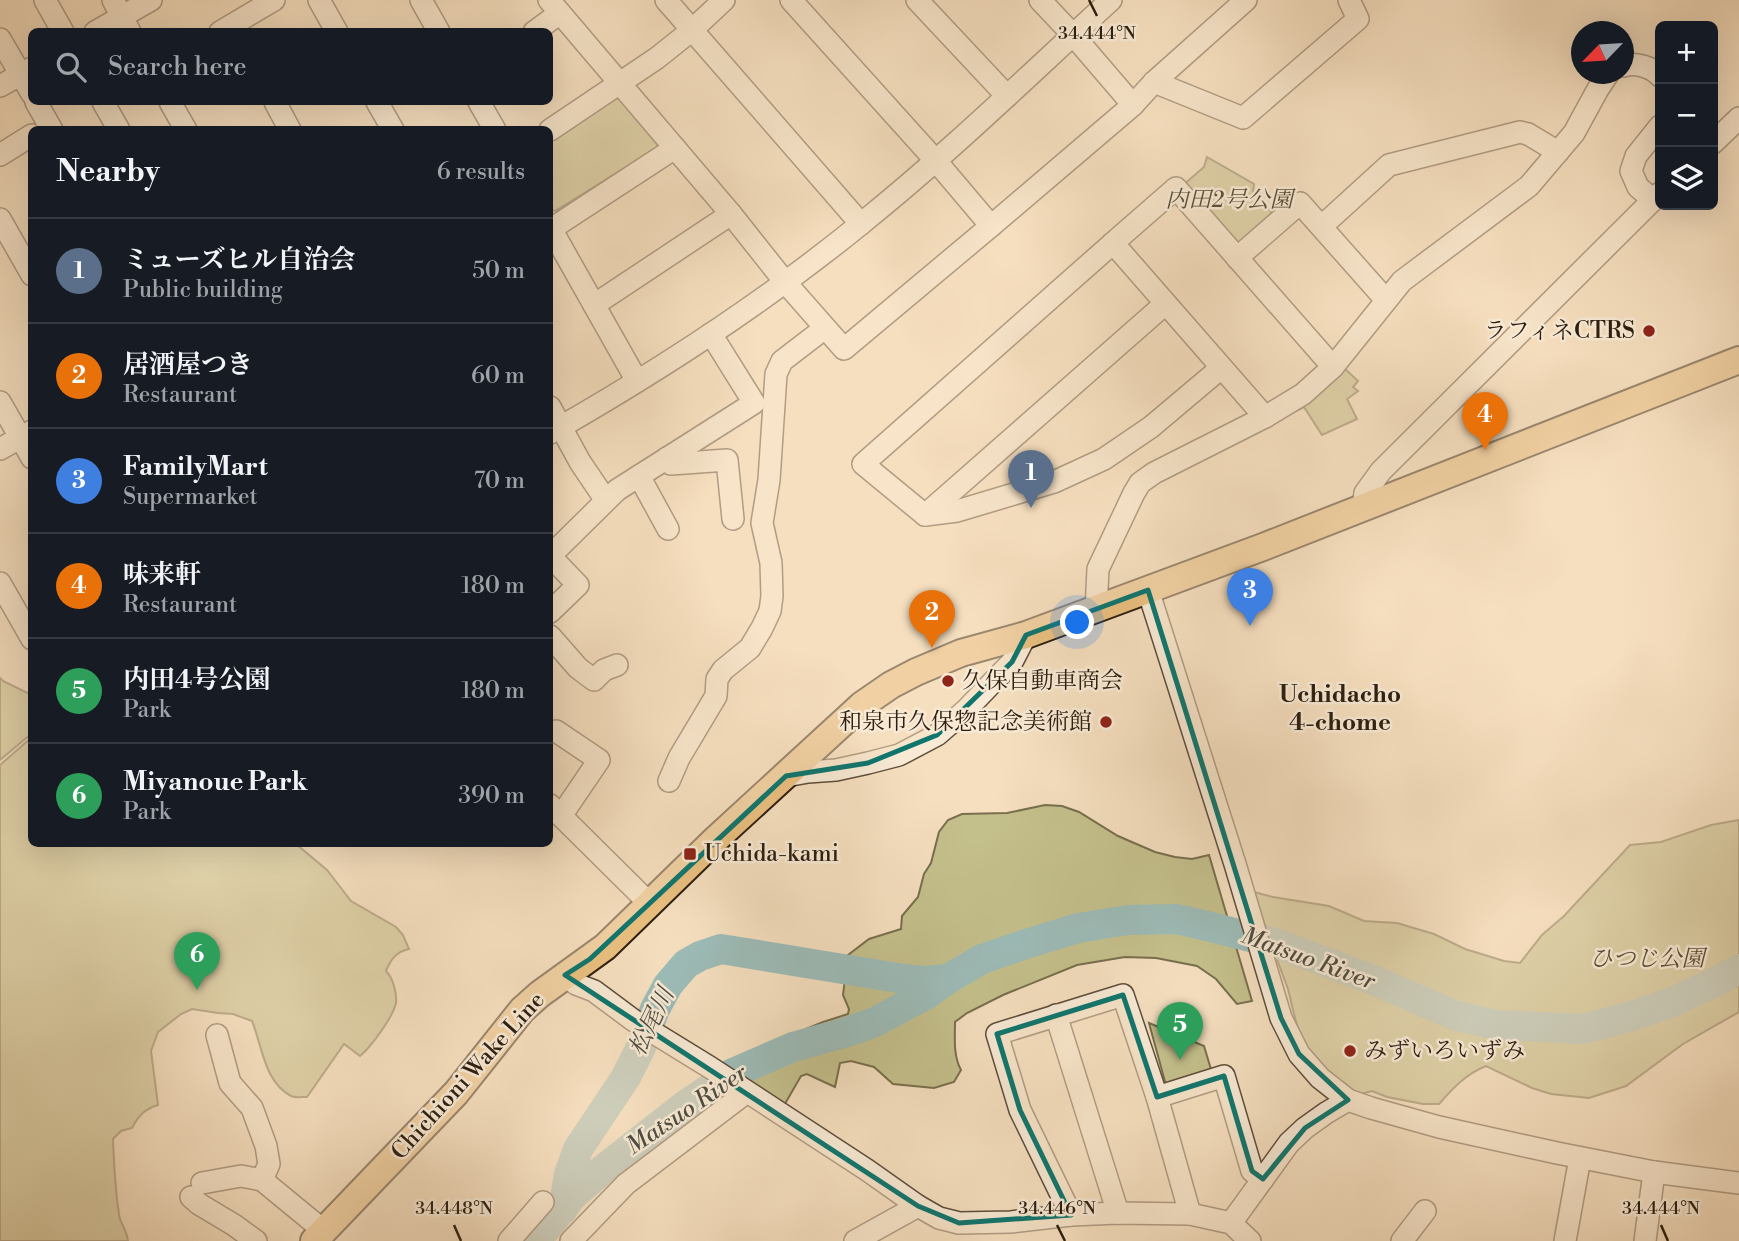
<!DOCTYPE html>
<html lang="en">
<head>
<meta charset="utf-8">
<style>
	:root { --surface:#171b24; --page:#20242c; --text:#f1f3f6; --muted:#9ea1a6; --line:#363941; --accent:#ea580c }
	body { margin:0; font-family:"Libre Bodoni","Noto Serif JP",serif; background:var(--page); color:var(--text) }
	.controls { position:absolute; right:21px; top:21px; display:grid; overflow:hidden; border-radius:10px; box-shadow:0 7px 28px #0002 }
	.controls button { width:63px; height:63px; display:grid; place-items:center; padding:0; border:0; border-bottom:2px solid var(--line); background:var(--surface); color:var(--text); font:35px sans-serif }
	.compass { position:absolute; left:1571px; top:21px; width:63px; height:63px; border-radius:50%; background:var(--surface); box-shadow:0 7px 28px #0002; rotate:245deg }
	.you { position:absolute; left:1078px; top:623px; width:24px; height:24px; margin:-18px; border:5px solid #fff; border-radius:50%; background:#1a73e8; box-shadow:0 0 0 10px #1a73e833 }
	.badge { display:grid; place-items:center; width:46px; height:46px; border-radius:50%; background:var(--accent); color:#fff; font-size:23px; font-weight:700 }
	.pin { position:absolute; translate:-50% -58px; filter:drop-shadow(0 2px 4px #0008) }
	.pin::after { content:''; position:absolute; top:37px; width:24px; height:21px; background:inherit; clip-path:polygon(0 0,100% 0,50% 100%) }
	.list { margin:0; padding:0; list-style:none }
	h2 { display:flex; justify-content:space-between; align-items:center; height:91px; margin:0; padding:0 28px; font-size:30px }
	h2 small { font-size:23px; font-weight:400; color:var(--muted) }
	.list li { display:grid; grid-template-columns:46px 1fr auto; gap:21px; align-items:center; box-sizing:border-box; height:105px; padding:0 28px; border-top:2px solid var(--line) }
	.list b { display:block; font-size:26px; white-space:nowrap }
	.list p { margin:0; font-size:23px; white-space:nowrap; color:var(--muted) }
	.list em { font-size:23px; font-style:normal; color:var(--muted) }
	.icon { flex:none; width:38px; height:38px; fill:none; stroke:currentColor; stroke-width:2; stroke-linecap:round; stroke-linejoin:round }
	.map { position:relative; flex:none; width:1739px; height:1241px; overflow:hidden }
	.search { position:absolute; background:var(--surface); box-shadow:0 7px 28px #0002; left:28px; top:28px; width:525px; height:77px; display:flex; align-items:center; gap:18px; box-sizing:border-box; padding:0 24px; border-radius:10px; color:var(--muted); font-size:26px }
	.panel { position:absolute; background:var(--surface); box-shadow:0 7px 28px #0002; left:28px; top:126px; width:525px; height:721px; border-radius:10px }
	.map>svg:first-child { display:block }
</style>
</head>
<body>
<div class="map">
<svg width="1739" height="1241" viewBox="0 0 1739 1241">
	<rect width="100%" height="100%" fill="#f5dfbf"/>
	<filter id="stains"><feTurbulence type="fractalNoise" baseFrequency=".00286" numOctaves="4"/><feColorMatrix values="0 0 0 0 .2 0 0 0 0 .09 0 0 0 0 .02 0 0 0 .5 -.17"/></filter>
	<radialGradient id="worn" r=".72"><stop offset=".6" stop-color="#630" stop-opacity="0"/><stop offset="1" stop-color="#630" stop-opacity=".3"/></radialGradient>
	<g fill="#c4c08c" stroke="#786f4e" stroke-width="2">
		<path d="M614 95 621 98 658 142 657 148 555 211 550 209V139Z"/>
		<path d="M1207 157 1254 184 1253 192 1274 215 1241 244 1234 243 1182 186 1204 167Z"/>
		<path d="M1343 367 1358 381 1353 387 1358 391 1347 399 1357 419 1322 435 1304 407 1296 411 1294 408Z"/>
		<path d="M0 678 3 681 32 695 31 734 0 760Z"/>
		<path d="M31 738 32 844H296L327 870 351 901 396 927 403 935 409 949C396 952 391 959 386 971 393 978 397 993 396 1003 393 1017 371 1047 360 1056L344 1044 307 1097C302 1097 295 1098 291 1096 264 1082 262 1045 252 1021L233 1014 218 1013 192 1009 181 1014 158 1032 151 1051 158 1105C145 1109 139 1115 132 1128L121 1131 113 1139C114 1165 115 1189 119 1214 120 1224 127 1230 128 1241H0V765Z"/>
		<path d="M1045 805 1062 806 1079 812 1118 836 1155 852 1175 857 1192 859 1209 855 1252 1001 1237 1004 1216 979 1197 966 1156 958 1125 957 1077 965 1003 995 967 1013 955 1022C955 1037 953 1056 961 1070L954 1082 934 1088 893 1084 874 1067 851 1061 840 1063 835 1087 807 1074 801 1076 782 1109 711 1068 823 1022 848 1014 849 1009 843 995 848 955 869 939 901 929 902 916 918 897 924 874 931 863 939 832 948 820 962 814 1007 813Z"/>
		<path d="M1739 820V1012L1683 1044 1626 1086 1589 1098 1551 1094 1532 1088 1486 1066C1466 1074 1453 1088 1439 1104H1423L1387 1097 1372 1091 1357 1095C1336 1081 1312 1060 1301 1036 1295 1023 1292 1004 1288 989 1276 956 1263 925 1254 892L1273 897 1329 906 1364 921 1397 923 1434 934 1465 949 1504 961 1520 963 1542 935 1564 916 1630 845 1661 842 1711 825Z"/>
		<path d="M1149 1023 1204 1046 1213 1076 1167 1089Z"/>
	</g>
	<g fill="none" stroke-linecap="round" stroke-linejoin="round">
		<g stroke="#9dbcb8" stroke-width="30">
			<path d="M563 1209 569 1174 578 1149 626 1077 641 1047 655 1009 668 985 686 964 700 956 721 949 904 979 923 981 948 979"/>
			<path d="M536 1241 573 1195 601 1171 684 1106 733 1073 793 1047 847 1032 875 1022 927 994 948 979 982 959 1026 944 1078 928 1128 920 1176 919 1207 926 1278 944 1378 982 1454 1015 1496 1025 1583 1029 1625 1018 1670 1003 1709 985 1739 969"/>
		</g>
		<defs>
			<g id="minor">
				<path d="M45 0 63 32"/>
				<path d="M113 0 130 32"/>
				<path d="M319 0 337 32"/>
				<path d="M421 0 439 32"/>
				<path d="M549 0 731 214 785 282 844 349 991 226 1133 105 1154 82 1246 0"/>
				<path d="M666 0 861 224"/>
				<path d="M791 0 936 161 991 226"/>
				<path d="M917 0 1007 96"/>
				<path d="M1040 0 1073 35 1133 105"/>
				<path d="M95 32 151 0"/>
				<path d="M220 32 274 0"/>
				<path d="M534 32 560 13"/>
				<path d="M0 39 32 94"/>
				<path d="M1624 66C1635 62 1652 67 1660 76"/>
				<path d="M1154 82 1243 118 1358 19 1349 0"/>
				<path d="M0 86 32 68"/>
				<path d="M36 102 52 130"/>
				<path d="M103 102 119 130"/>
				<path d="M170 102 186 130"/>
				<path d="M275 102 290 130"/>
				<path d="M377 102 393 130"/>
				<path d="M479 102 495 130"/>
				<path d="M550 130 657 58 692 30 724 0"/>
				<path d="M1713 143 1739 118"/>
				<path d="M0 155 32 135"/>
				<path d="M1653 200 1638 187 1631 171 1636 156 1660 126"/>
				<path d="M0 219 32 275"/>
				<path d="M1322 226 1389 165 1520 132 1528 134 1558 152"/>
				<path d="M550 227 637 381"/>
				<path d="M551 229 675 148"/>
				<path d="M1113 243 863 464 925 515 957 511 1054 482 1104 459 1151 427 1221 368"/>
				<path d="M1237 258 1300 203 1386 300"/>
				<path d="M594 305 731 214"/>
				<path d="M0 402 32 458"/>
				<path d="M550 407 580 462 605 499"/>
				<path d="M1265 417 1113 243 1176 188 1333 367"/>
				<path d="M550 433C659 371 765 302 862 223 949 153 1029 75 1111 0"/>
				<path d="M0 449 32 431"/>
				<path d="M667 458 671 464 727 460 733 519"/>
				<path d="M639 476 668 529"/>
				<path d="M1363 508 1365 493 1381 471 1660 193"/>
				<path d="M925 515 1165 304"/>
				<path d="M550 556 617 490 754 403 711 334"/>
				<path d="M550 556 578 585 550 612"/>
				<path d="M0 583 32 639"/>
				<path d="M1148 590 1235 864 1281 1018 1299 1054 1320 1078 1348 1100 1371 1108 1439 1127 1557 1153 1654 1172 1739 1183"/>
				<path d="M1096 610 1098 569 1134 493 1140 483 1154 473 1265 417 1303 394 1333 367 1402 281 1529 186 1574 133 1598 89 1608 74"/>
				<path d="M550 636 578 668 594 680 604 670 617 665"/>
				<path d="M556 731 599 760 561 816"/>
				<path d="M786 776 808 772 836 770 868 763 899 755 937 735 966 710 1012 662 1026 635"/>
				<path d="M669 781 679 758 716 696 717 679 723 670 750 648 762 628 770 611 772 596 771 563 762 523 769 480 776 374 782 361 825 328"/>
				<path d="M550 805 649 903"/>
				<path d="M565 975 576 984 594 991 633 1020 711 1068 867 1170 918 1206 939 1218 959 1223 1011 1222 1071 1215 1118 1213 1190 1214 1231 1223 1250 1241"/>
				<path d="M1056 1015 1118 1213"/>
				<path d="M217 1035 230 1083 252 1108 266 1146 269 1164 262 1180"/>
				<path d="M1157 1097 1224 1076 1252 1171 1263 1179"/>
				<path d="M202 1183 241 1176 262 1180 324 1231"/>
				<path d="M191 1197 199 1204 234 1225 256 1241"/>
				<path d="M1071 1215 1020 1110 997 1034 1123 995 1157 1097 1190 1214"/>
				<path d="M1231 1223 1289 1143 1305 1128 1326 1113 1348 1100"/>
				<path d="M509 1241 543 1202"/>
				<path d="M571 1241 626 1184 747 1092"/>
				<path d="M855 1241 918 1206"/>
				<path d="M1402 1241 1425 1211"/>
				<path d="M1565 1241 1580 1158"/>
				<path d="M1645 1241 1654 1172"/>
			</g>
			<path id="major" d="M314 1241 456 1093 522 1010 540 994 605 947 715 840 862 705 891 685 916 672 961 653 1026 635 1263 547 1739 360"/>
		</defs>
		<use href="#minor" stroke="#5e4e3c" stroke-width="24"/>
		<use href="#major" stroke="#2c1e10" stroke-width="30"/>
		<use href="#minor" stroke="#f8ead5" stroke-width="21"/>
		<use href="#major" stroke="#eac080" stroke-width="26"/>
	</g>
	<path d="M0 0H1739V1241H0ZM1148 590 1281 1018 1299 1054 1348 1100 1305 1128 1263 1179 1252 1171 1224 1076 1157 1097 1123 995 997 1034 1020 1110 1071 1215 959 1223 918 1206 565 975 590 959 786 776 868 763 937 735 1012 662 1026 635Z" fill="#f5dfbf" fill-opacity=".55" fill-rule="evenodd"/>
	<path fill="none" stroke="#0f766e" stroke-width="5" stroke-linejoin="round" d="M1148 590 1281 1018 1299 1054 1348 1100 1305 1128 1263 1179 1252 1171 1224 1076 1157 1097 1123 995 997 1034 1020 1110 1071 1215 959 1223 918 1206 565 975 590 959 786 776 868 763 937 735 1012 662 1026 635Z"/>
	<path fill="none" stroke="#2c1e10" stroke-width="2.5" d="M1089 0 1097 16M454 1225 461 1241M1057 1225 1065 1241M1661 1225 1668 1241"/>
	<g fill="#8f2418" stroke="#f8ead5" stroke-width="2.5">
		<circle cx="1649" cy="331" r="7"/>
		<circle cx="948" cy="681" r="7"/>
		<circle cx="1106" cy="722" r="7"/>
		<rect x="683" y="847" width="14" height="14" rx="3.5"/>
		<circle cx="1350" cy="1051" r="7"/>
	</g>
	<g text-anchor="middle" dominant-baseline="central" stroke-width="5" stroke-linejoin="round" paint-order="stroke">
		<g font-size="23" font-style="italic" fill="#5a4f35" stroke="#f8ead5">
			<text x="1229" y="200">内田2号公園</text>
			<text x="1647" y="959">ひつじ公園</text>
		</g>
		<g font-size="23" fill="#2c1e10" stroke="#f8ead5" text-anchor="start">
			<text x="1635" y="331" text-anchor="end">ラフィネCTRS</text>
			<text x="962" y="681">久保自動車商会</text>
			<text x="1092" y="722" text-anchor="end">和泉市久保惣記念美術館</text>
			<text x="704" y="854">Uchida-kami</text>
			<text x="1364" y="1051">みずいろいずみ</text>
		</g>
		<g font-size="23" fill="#2c1e10" stroke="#f8ead5">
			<text transform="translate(468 1076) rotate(-48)">Chichioni Wake Line</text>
		</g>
		<g font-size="24" font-weight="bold" fill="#2c1e10" stroke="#f8ead5">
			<text x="1340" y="695">Uchidacho<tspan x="1340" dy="28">4-chome</tspan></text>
		</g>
		<g font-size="24" font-style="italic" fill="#4e4d42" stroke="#f8ead5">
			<text transform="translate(1308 959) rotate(20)">Matsuo River</text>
			<text transform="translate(652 1022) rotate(-64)">松尾川</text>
			<text transform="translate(687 1110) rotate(-34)">Matsuo River</text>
		</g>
	</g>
	<g font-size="18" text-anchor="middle" fill="#2c1e10" stroke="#f8ead5" stroke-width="5" stroke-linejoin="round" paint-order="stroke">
		<text x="1097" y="39">34.444°N</text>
		<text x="454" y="1214">34.448°N</text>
		<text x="1057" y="1214">34.446°N</text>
		<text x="1661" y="1214">34.444°N</text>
	</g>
	<rect width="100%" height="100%" filter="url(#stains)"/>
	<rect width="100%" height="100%" fill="url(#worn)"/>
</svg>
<div class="controls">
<button>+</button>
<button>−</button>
<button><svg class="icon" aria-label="layers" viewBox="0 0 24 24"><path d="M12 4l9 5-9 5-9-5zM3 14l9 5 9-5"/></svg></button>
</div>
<svg class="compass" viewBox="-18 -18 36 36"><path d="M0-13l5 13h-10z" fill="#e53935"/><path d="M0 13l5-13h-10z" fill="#9ea1a6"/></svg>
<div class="you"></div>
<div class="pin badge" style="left:1031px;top:508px;background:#5c6f8a">1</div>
<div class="pin badge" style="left:932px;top:648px;background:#e8710a">2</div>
<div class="pin badge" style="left:1250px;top:626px;background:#3f7fe0">3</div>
<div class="pin badge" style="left:1485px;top:450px;background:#e8710a">4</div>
<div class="pin badge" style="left:1180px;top:1060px;background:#2e9e5b">5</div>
<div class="pin badge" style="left:197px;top:990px;background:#2e9e5b">6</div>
<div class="search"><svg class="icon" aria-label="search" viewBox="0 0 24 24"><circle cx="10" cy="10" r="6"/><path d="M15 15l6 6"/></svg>Search here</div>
<section class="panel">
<h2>Nearby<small>6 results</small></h2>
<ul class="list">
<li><span class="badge" style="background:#5c6f8a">1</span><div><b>ミューズヒル自治会</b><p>Public building</p></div><em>50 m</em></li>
<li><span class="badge" style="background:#e8710a">2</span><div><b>居酒屋つき</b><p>Restaurant</p></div><em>60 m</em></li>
<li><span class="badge" style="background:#3f7fe0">3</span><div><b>FamilyMart</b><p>Supermarket</p></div><em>70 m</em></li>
<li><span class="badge" style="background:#e8710a">4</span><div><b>味来軒</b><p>Restaurant</p></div><em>180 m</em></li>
<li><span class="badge" style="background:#2e9e5b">5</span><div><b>内田4号公園</b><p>Park</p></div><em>180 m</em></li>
<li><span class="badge" style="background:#2e9e5b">6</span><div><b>Miyanoue Park</b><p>Park</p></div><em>390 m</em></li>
</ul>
</section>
</div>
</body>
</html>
